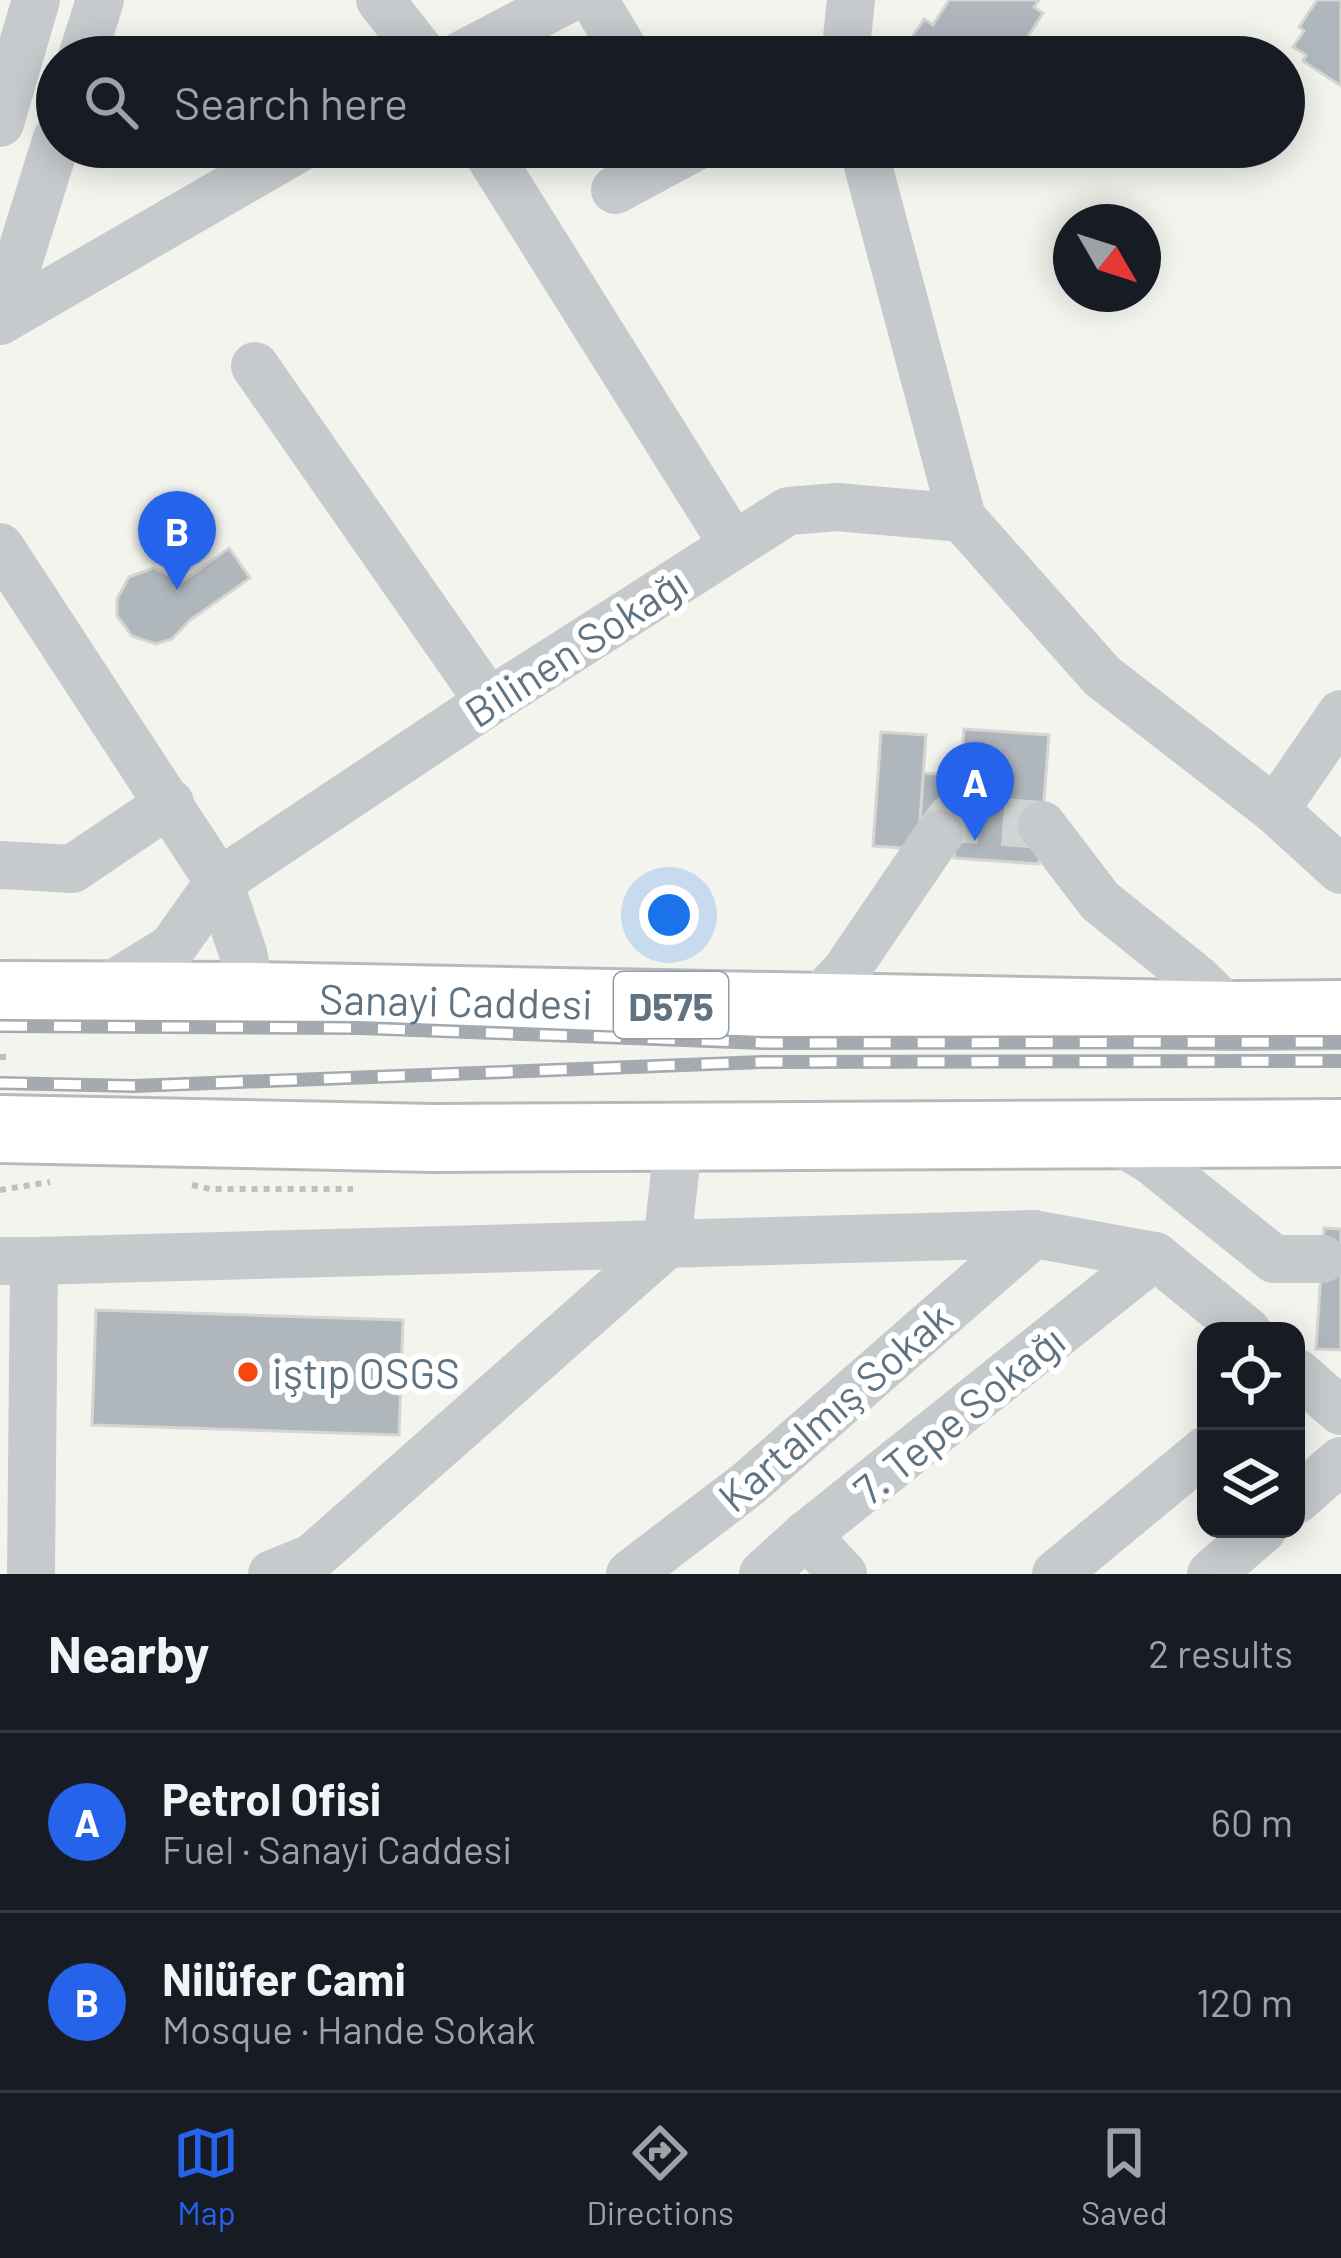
<!DOCTYPE html>
<html lang="en">
<head>
<meta charset="utf-8">
<style>
	:root { --surface:#171b24; --page:#242831; --text:#f1f3f6; --muted:#9ea1a6; --line:#363941; --accent:#2563eb }
	body { margin:0; font-family:Barlow,sans-serif; background:var(--page); color:var(--text) }
	.controls { position:absolute; right:36px; bottom:36px; display:grid; overflow:hidden; border-radius:24px; box-shadow:0 6px 30px #0003 }
	.controls button { width:108px; height:108px; display:grid; place-items:center; padding:0; border:0; border-bottom:3px solid var(--line); background:var(--surface); color:var(--text); font:60px sans-serif }
	.compass { position:absolute; left:1053px; top:204px; width:108px; height:108px; border-radius:50%; background:var(--surface); box-shadow:0 6px 30px #0003; rotate:129deg }
	.you { position:absolute; left:669px; top:915px; width:42px; height:42px; margin:-30px; border:9px solid #fff; border-radius:50%; background:#1a73e8; box-shadow:0 0 0 18px #1a73e833 }
	.badge { display:grid; place-items:center; width:78px; height:78px; border-radius:50%; background:var(--accent); color:#fff; font-size:39px; font-weight:700 }
	.pin { position:absolute; translate:-50% -99px; filter:drop-shadow(0 3px 6px #0008) }
	.pin::after { content:''; position:absolute; top:63px; width:42px; height:36px; background:inherit; clip-path:polygon(0 0,100% 0,50% 100%) }
	.list { margin:0; padding:0; list-style:none }
	h2 { display:flex; justify-content:space-between; align-items:center; height:156px; margin:0; padding:0 48px; font-size:51px }
	h2 small { font-size:39px; font-weight:400; color:var(--muted) }
	.list li { display:grid; grid-template-columns:78px 1fr auto; gap:36px; align-items:center; box-sizing:border-box; height:180px; padding:0 48px; border-top:3px solid var(--line) }
	.list b { display:block; font-size:45px; white-space:nowrap }
	.list p { margin:0; font-size:39px; white-space:nowrap; color:var(--muted) }
	.list em { font-size:39px; font-style:normal; color:var(--muted) }
	.icon { flex:none; width:66px; height:66px; fill:none; stroke:currentColor; stroke-width:2; stroke-linecap:round; stroke-linejoin:round }
	.map { position:relative; flex:none; width:1341px; height:1574px; overflow:hidden }
	.search { position:absolute; background:var(--surface); box-shadow:0 6px 30px #0003; left:36px; right:36px; top:36px; height:132px; display:flex; align-items:center; gap:30px; box-sizing:border-box; padding:0 42px; border-radius:66px; color:var(--muted); font-size:45px }
	.sheet { height:516px; background:var(--surface) }
	nav { display:flex; justify-content:space-around; align-items:center; box-sizing:border-box; height:168px; border-top:3px solid var(--line); background:var(--surface); font-size:33px; color:var(--muted) }
	nav a { display:grid; justify-items:center; gap:6px }
	nav .on { color:var(--accent) }
	.map>svg:first-child { display:block }
</style>
</head>
<body>
<div class="map">
<svg width="1341" height="1574" viewBox="0 0 1341 1574">
	<rect width="100%" height="100%" fill="#f4f4ef"/>
	<g fill="#b0b7bc" stroke="#d5d5d2" stroke-width="3">
		<path d="M949 0H1039L1034 7 1043 13 1021 47 1012 40 1001 57H909L902 52 924 19 933 25Z"/>
		<path d="M1317 0H1341V86L1303 61 1306 55 1293 47 1304 31 1299 27Z"/>
		<path d="M229 548 250 578 189 621 172 639 156 644 132 636 117 616V599L129 577 153 568 183 581Z"/>
		<path d="M964 729 1049 735 1039 864 954 858 956 835 919 832 923 773 960 776Z"/>
		<path d="M881 732 926 735 918 849 873 846Z"/>
		<path d="M1324 1228 1341 1229V1350L1316 1349Z"/>
		<path d="M96 1310 403 1320 399 1435 92 1425Z"/>
	</g>
	<g fill="none" stroke-linecap="round" stroke-linejoin="round">
		<path stroke="#cfd4d4" stroke-width="48" stroke-dasharray="48 24" stroke-linecap="butt" d="M939 834 951 818 1042 825"/>
		<defs>
			<g id="highway">
				<path id="s1" d="M0 995 252 996 1234 1015 1341 1014"/>
				<path d="M0 1129 434 1138 1341 1133"/>
			</g>
		</defs>
		<use href="#highway" stroke="#b7babc" stroke-width="72"/>
		<g stroke="#bec0c1" stroke-width="6" stroke-dasharray="6 6" stroke-linecap="butt">
			<path d="M0 1057H7"/>
			<path d="M192 1185 210 1189H353"/>
			<path d="M0 1190 50 1182"/>
		</g>
		<g stroke="#c7cacd" stroke-width="48">
			<path d="M380 0 425 57"/>
			<path d="M594 0 628 57"/>
			<path d="M82 57 100 0"/>
			<path d="M458 57 566 0"/>
			<path d="M845 57 851 0"/>
			<path d="M0 123 36 0"/>
			<path d="M484 147 732 543"/>
			<path d="M863 147 962 518 1102 676 1275 810"/>
			<path d="M615 190 695 147"/>
			<path d="M0 321 301 147"/>
			<path d="M0 321 57 138"/>
			<path d="M255 366 489 702"/>
			<path d="M0 547 219 882 243 953 252 996"/>
			<path d="M1341 714 1275 810 1341 870"/>
			<path d="M1042 825 1100 901 1197 979 1234 1015"/>
			<path d="M0 865 72 869 170 803"/>
			<path d="M93 989 107 988 172 948 219 882 489 702 788 511 837 507 962 518"/>
			<path d="M810 1008 845 972 939 834"/>
			<path d="M1109 1135 1152 1161 1274 1259H1322"/>
			<path d="M0 1261H34L31 1574"/>
			<path d="M34 1261 1034 1234 1155 1256 1247 1331"/>
			<path d="M1296 1372 1341 1411"/>
			<path d="M1296 1500 1341 1461"/>
			<path d="M806 1535 843 1574"/>
			<path d="M272 1574 312 1558 667 1244 679 1137"/>
			<path d="M630 1574 748 1484 1034 1234"/>
			<path d="M763 1574 806 1535 1155 1256"/>
			<path d="M1056 1574 1206 1450"/>
			<path d="M1211 1574 1263 1529"/>
		</g>
		<use href="#highway" stroke="#fff" stroke-width="66"/>
		<defs>
			<g id="rail">
				<path d="M0 1026 360 1028 767 1043 1341 1042"/>
				<path d="M0 1083 134 1086 762 1062 1341 1061"/>
			</g>
		</defs>
		<use href="#rail" stroke="#a4aaaf" stroke-width="14"/>
		<use href="#rail" stroke="#fff" stroke-width="9" stroke-dasharray="27" stroke-linecap="butt"/>
	</g>
	<circle fill="#f5470e" stroke="#fff" stroke-width="4.5" cx="248" cy="1372" r="12"/>
	<g text-anchor="middle" dominant-baseline="central" stroke-width="12" stroke-linejoin="round" paint-order="stroke">
		<rect fill="#fff" stroke="#909da8" stroke-width="3" x="614" y="972" width="114" height="66" rx="9"/>
		<g font-size="39" font-weight="bold" fill="#607383">
			<text x="671" y="1005">D575</text>
		</g>
		<g font-size="42" fill="#607383" stroke="#fff">
			<text transform="translate(575 646) rotate(-33)">Bilinen Sokağı</text>
			<text stroke="none"><textPath href="#s1" startOffset="456">Sanayi Caddesi</textPath></text>
			<text transform="translate(834 1406) rotate(-41)">Kartalmış Sokak</text>
			<text transform="translate(958 1414) rotate(-39)">7. Tepe Sokağı</text>
		</g>
		<g font-size="42" fill="#607383" stroke="#fff" text-anchor="start">
			<text x="272" y="1372">iştıp OSGS</text>
		</g>
	</g>
</svg>
<div class="controls">
<button><svg class="icon" aria-label="locate" viewBox="0 0 24 24"><circle cx="12" cy="12" r="6"/><path d="M12 2v4M12 18v4M2 12h4M18 12h4"/></svg></button>
<button><svg class="icon" aria-label="layers" viewBox="0 0 24 24"><path d="M12 4l9 5-9 5-9-5zM3 14l9 5 9-5"/></svg></button>
</div>
<svg class="compass" viewBox="-18 -18 36 36"><path d="M0-13l5 13h-10z" fill="#e53935"/><path d="M0 13l5-13h-10z" fill="#9ea1a6"/></svg>
<div class="you"></div>
<div class="pin badge" style="left:975px;top:841px">A</div>
<div class="pin badge" style="left:177px;top:590px">B</div>
<div class="search"><svg class="icon" aria-label="search" viewBox="0 0 24 24"><circle cx="10" cy="10" r="6"/><path d="M15 15l6 6"/></svg>Search here</div>
</div>
<section class="sheet">
<h2>Nearby<small>2 results</small></h2>
<ul class="list">
<li><span class="badge">A</span><div><b>Petrol Ofisi</b><p>Fuel · Sanayi Caddesi</p></div><em>60 m</em></li>
<li><span class="badge">B</span><div><b>Nilüfer Cami</b><p>Mosque · Hande Sokak</p></div><em>120 m</em></li>
</ul>
</section>
<nav>
<a class="on"><svg class="icon" aria-label="map" viewBox="0 0 24 24"><path d="M3 6l6-2 6 2 6-2v14l-6 2-6-2-6 2zM9 4v14M15 6v14"/></svg>Map</a>
<a><svg class="icon" aria-label="directions" viewBox="0 0 24 24"><path d="M12 3l9 9-9 9-9-9zM9 14v-3h6M13 9l2 2-2 2"/></svg>Directions</a>
<a><svg class="icon" aria-label="saved" viewBox="0 0 24 24"><path d="M7 4h10v16l-5-4-5 4z"/></svg>Saved</a>
</nav>
</body>
</html>
